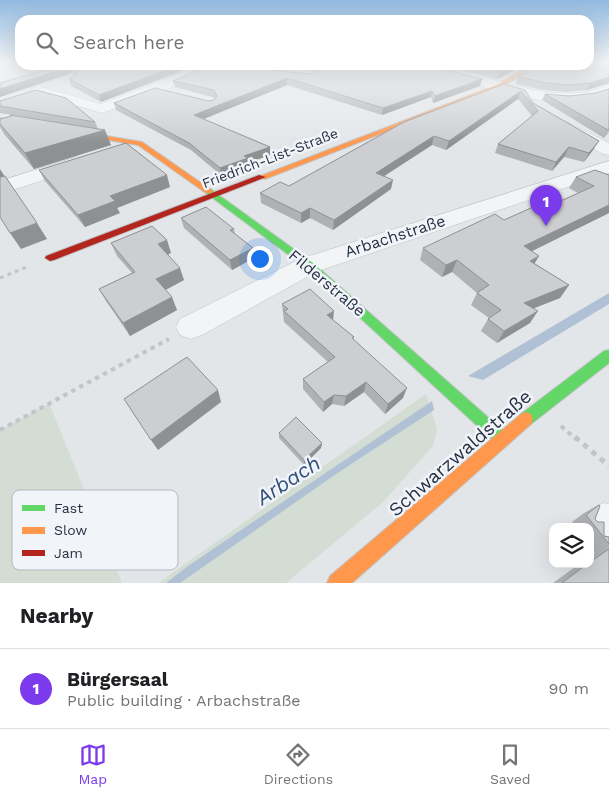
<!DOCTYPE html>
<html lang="en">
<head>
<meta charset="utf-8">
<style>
	:root { --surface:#fff; --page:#f2f2f2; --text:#202124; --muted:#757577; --line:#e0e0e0; --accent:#7c3aed }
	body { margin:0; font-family:"Work Sans",sans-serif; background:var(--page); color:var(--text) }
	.controls { position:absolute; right:15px; bottom:15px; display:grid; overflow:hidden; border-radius:10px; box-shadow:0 5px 20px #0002 }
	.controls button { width:45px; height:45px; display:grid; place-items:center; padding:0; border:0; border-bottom:1px solid var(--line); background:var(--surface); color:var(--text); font:25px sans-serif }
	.you { position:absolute; left:259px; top:258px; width:18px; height:18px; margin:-12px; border:4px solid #fff; border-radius:50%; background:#1a73e8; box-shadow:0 0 0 8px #1a73e833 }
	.badge { display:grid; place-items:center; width:32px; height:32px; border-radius:50%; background:var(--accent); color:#fff; font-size:16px; font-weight:700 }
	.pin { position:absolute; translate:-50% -41px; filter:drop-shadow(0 1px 2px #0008) }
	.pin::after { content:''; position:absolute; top:26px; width:18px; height:15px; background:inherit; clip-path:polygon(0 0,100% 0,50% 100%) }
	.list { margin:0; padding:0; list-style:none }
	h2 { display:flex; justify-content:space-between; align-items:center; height:65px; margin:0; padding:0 20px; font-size:21px }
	h2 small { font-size:16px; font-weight:400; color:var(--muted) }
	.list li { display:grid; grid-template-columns:32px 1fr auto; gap:15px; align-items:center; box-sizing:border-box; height:80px; padding:0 20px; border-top:1px solid var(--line) }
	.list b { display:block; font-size:19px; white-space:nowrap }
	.list p { margin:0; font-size:16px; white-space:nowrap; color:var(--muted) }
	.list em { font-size:16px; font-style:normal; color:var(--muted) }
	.icon { flex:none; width:28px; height:28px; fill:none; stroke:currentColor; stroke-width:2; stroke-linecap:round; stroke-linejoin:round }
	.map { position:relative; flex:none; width:609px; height:583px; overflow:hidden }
	.search { position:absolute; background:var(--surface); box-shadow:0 5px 20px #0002; left:15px; right:15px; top:15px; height:55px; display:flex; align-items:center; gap:12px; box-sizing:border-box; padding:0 18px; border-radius:15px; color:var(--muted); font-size:19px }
	.sheet { height:145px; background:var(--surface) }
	nav { display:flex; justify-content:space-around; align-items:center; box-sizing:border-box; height:70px; border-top:1px solid var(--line); background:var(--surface); font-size:14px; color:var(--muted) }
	nav a { display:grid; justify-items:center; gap:2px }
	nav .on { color:var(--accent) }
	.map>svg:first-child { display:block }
</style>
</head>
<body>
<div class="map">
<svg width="609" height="583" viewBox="0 0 609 583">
	<rect width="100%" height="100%" fill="#e3e6e9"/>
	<g fill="#d3ddd4">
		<path d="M426 394 437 429 433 446 383 502 286 583H158Z"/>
		<path d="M49 403 122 583H0V430Z"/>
	</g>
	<g fill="#b0c1d5">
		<path d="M609 293V304L483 380 468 376Z"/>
		<path d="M432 401 434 410 336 474 180 583H166L188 566Z"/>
	</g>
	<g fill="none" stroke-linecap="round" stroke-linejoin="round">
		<defs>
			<g id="street">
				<path d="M202 65H218L216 67 161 92 102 113 33 93 31 90 38 86 101 104Z"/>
				<path d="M218 65H255L310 71 316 75 310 79 224 69Z"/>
				<path d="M416 65C474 65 528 101 587 92 595 91 602 86 609 84V93C556 118 471 82 418 67Z"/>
				<path d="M565 121 609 143V155L603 154 559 129 557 126 559 123Z"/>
				<path d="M77 157 84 159 86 163 84 167 0 194V181Z"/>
				<path d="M609 161V173L318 271 202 335 191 339 180 335 176 327 180 319 300 259Z"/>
				<path d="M604 503 609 504V548L590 541V527H583L582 525 589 510Z"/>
			</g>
			<g id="fast">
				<path d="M209 188 313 263 507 434 510 439 507 444 502 447 497 444 305 267 206 193V189Z"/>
				<path d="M609 350V363L531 424 526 426 521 424 519 419 521 414 604 351Z"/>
			</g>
			<g id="slow">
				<path d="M523 65H528L521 75 503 86 265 179 258 177 499 84 517 73Z"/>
				<path d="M0 118 142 142 213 191 212 193H206L138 145 0 122Z"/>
				<path d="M526 412 531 414 533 419 531 424 352 583H327L330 576 521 414Z"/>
			</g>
			<path id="jam" d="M259 175 266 177 54 260 50 261 45 258 46 256Z"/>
		</defs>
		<use href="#street" stroke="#c1c4c7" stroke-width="1"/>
		<use href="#fast" stroke="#c1c4c7" stroke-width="2"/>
		<use href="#slow" stroke="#c1c4c7" stroke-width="2"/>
		<use href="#jam" stroke="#c1c4c7" stroke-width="2"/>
		<path stroke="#c2c4c9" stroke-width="3" stroke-dasharray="4 4" stroke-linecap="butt" d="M0 278 27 267"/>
		<g stroke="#c2c4c9" stroke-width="4" stroke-dasharray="4.5 4.5" stroke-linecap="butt">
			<path d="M561 426 576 439"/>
			<path d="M0 430 169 339"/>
		</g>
		<path stroke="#c2c4c9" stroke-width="5" stroke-dasharray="5.5 5.5" stroke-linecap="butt" d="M575 437 609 466"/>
		<use href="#street" fill="#f3f4f6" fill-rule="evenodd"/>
		<use href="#fast" fill="#63d668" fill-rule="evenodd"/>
		<use href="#slow" fill="#ff974d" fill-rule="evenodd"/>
		<use href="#jam" fill="#b3261e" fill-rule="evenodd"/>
	</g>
	<g fill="#afb1b4">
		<path d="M609 62V83L587 90 565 92 544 90 516 84 518 77 527 72Z"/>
		<path d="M63 65H109L101 102 71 86 69 79 76 74 72 73 0 97V83Z"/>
		<path d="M272 65H428L482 79 480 86 433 103 431 97 382 115 287 85 204 119 270 147V155L248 163V166L222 176 191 150 116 110 114 103 208 101 214 100 216 98 175 87 173 81 310 74 314 72 310 69Z"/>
		<path d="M431 65H518L514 70 498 79 459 69Z"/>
		<path d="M609 89V132L604 138 542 100 545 94 569 96 596 93Z"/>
		<path d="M525 90 533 103 593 150 584 162 564 157 552 171 495 153 498 144 532 116 518 99 446 150 432 145 384 176 391 189 333 230 310 218 301 223 261 203 260 193 289 186Z"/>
		<path d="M0 101 95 122 98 129 111 145 34 169 4 134 0 127V119L10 116V115L80 126 0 113Z"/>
		<path d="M39 170 170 187 117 208 120 213 85 227 45 181Z"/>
		<path d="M609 175V213L532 251 534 263 569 285 560 298 533 308 530 323 497 343 481 331 488 319 489 318 471 305 477 293 452 272 442 277 420 260 423 248 504 220 551 199 546 207 578 193 569 188 576 177Z"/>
		<path d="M181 218 234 229 235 234 253 248 254 258 232 270 184 228Z"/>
		<path d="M111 243 171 253 168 254 184 280 166 290 177 310 130 336 106 301 99 289 132 273 117 256Z"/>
		<path d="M282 304 333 320 354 337 353 339 403 398 385 414 364 392 344 406 332 404 323 412 303 389V379L328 362 284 322Z"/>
		<path d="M279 433 322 443 321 448 304 465 279 438Z"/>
		<path d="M599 505 595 519 598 522 604 536 609 537V583H553L579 564H590V556L595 553 590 547V527H575L572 522 584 513Z"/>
	</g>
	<g fill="#8f9092">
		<path d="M180 65H197L101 102 99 95Z"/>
		<path d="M513 65H518L514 70 498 79 500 72Z"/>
		<path d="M70 67 72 73 0 97V89Z"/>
		<path d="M609 77V83L587 90 590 83Z"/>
		<path d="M287 78V85L196 122 194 115Z"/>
		<path d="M482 79 480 86 433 103 435 96Z"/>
		<path d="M432 91 431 97 382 115 383 108Z"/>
		<path d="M521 91 518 99 446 150 449 141Z"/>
		<path d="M105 130 111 145 34 169 25 153Z"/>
		<path d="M434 136 432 145 375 182 376 173Z"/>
		<path d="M599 141 593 150 584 162 589 153Z"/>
		<path d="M270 147V155L248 163V166L222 176 220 168 244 156Z"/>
		<path d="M569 147 564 157 552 171 556 162Z"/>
		<path d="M0 169 5 177 0 179Z"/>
		<path d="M167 175 170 187 117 208 120 213 85 227 78 215 110 196Z"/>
		<path d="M393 180 391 189 333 230 334 220Z"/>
		<path d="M609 205V213L518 258 524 246Z"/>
		<path d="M310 208V218L301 223V213Z"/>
		<path d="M37 223 47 239 21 249 10 233Z"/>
		<path d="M167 240 171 253 163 257 158 244Z"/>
		<path d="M253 248 254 258 232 270 230 260Z"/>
		<path d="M539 256 532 268 530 261Z"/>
		<path d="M457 260 452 272 442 277 446 265Z"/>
		<path d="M180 268 184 280 161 292 156 279Z"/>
		<path d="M569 285 560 298 517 315 524 303Z"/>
		<path d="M172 297 177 310 130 336 123 323Z"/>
		<path d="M334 311 333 321 327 315Z"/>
		<path d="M538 311 530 323 497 343 504 331Z"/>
		<path d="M366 382 364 392 344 406 346 396Z"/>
		<path d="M407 388 403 398 385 414 388 404Z"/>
		<path d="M218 390 221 402 158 450 151 440Z"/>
		<path d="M334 395 332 404 323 412 324 402Z"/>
		<path d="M322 443 321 448 304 465V460Z"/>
	</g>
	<g fill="#ccced1" stroke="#8f9092">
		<path d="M589 62H609V77L590 83 568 85 547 83 518 77 527 72 532 65H589Z"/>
		<path d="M63 65H109L113 66 117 65H180L99 95 69 79 77 74 75 69 70 67 0 89V83Z"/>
		<path d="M209 65H226L310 74 317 70V67L314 65H428L482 79 435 96 432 91 383 108 287 78 194 115 270 147 244 156 248 158 220 168 189 143 114 103 155 88 208 101 214 100 217 96 214 90 173 81Z"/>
		<path d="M471 65H513L500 72Z"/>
		<path d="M504 84 525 90 533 103 599 141 589 153 569 147 556 162 498 144 538 111 521 91 449 141 434 136 376 173 393 180 334 220 310 208 301 213 260 193 280 182 289 186 404 122Z"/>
		<path d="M609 89V129L608 130 545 94 569 96 596 93Z"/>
		<path d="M36 90 66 98 95 122 0 106V101Z"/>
		<path d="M10 115 105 130 25 153 0 124V119L12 116Z"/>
		<path d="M126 143 167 175 110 196 115 201 78 215 39 170Z"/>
		<path d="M595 170 609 175V205L524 246 539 256 530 261 569 285 524 303 538 311 504 331 488 319 501 310 477 293 489 285 457 260 446 265 423 248 495 214 504 220 551 199 543 209 594 186 576 177Z"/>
		<path d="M5 176 37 223 10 233 0 217V177Z"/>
		<path d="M206 207 234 229 230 230 253 248 230 260 181 218Z"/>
		<path d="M152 226 167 240 158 244 180 268 156 279 172 297 123 323 99 289 135 272 111 243Z"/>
		<path d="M310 289 334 311 327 315 354 337 352 338 407 388 388 404 366 382 346 396 334 395 324 402 303 379 335 357 284 311 288 309 282 304Z"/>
		<path d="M187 357 218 390 151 440 124 399Z"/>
		<path d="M296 417 322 443 304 460 279 433Z"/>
		<path d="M599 505 600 506 595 519 598 522H604V536L609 537V544L586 515Z"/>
		<path d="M609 549V583H562L587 564H590V562Z"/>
	</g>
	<linearGradient id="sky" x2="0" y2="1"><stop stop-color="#91b9e0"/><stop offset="0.43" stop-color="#f2f4f5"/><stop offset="1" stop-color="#f2f4f5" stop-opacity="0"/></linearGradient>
	<rect width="609" height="143" fill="url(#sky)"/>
	<g text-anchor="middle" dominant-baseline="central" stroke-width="5" stroke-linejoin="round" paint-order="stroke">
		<g font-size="14" fill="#283144" stroke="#f1f4f8">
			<text transform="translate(270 158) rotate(-21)">Friedrich-List-Straße</text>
		</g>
		<g font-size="16" fill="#283144" stroke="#f1f4f8">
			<text transform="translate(395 236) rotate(-18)">Arbachstraße</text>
			<text transform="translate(327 283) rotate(40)">Filderstraße</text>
		</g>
		<g font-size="19" fill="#283144" stroke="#f1f4f8">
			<text transform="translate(460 453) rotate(-41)">Schwarzwaldstraße</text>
		</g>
		<g font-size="21" font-style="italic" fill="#304f7b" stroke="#f1f4f8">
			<text transform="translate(288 480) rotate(-33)">Arbach</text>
		</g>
	</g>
	<rect x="12" y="490" width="166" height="80" rx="8" fill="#f1f4f8" stroke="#b5bac2" stroke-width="1"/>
	<rect x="22" y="505" width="23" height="6" fill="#63d668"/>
	<rect x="22" y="527" width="23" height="7" fill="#ff974d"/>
	<rect x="22" y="550" width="23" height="6" fill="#b3261e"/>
	<g font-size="14" fill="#283144">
		<text x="54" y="513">Fast</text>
		<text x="54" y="535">Slow</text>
		<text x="54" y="558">Jam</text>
	</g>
</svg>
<div class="controls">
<button><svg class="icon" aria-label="layers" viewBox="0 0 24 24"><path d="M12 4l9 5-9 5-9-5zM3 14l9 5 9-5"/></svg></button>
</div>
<div class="you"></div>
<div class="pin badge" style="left:546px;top:226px">1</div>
<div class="search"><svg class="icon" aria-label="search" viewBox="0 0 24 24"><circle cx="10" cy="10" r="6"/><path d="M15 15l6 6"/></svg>Search here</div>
</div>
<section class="sheet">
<h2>Nearby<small></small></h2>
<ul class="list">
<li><span class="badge">1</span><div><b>Bürgersaal</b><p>Public building · Arbachstraße</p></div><em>90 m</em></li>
</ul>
</section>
<nav>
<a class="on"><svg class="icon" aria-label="map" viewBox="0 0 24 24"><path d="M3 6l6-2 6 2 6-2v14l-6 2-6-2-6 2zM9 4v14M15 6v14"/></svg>Map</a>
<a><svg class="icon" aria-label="directions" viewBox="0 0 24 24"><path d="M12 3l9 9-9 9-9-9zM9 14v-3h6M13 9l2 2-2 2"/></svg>Directions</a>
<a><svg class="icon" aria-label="saved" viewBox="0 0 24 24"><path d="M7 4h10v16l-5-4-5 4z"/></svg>Saved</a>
</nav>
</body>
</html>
